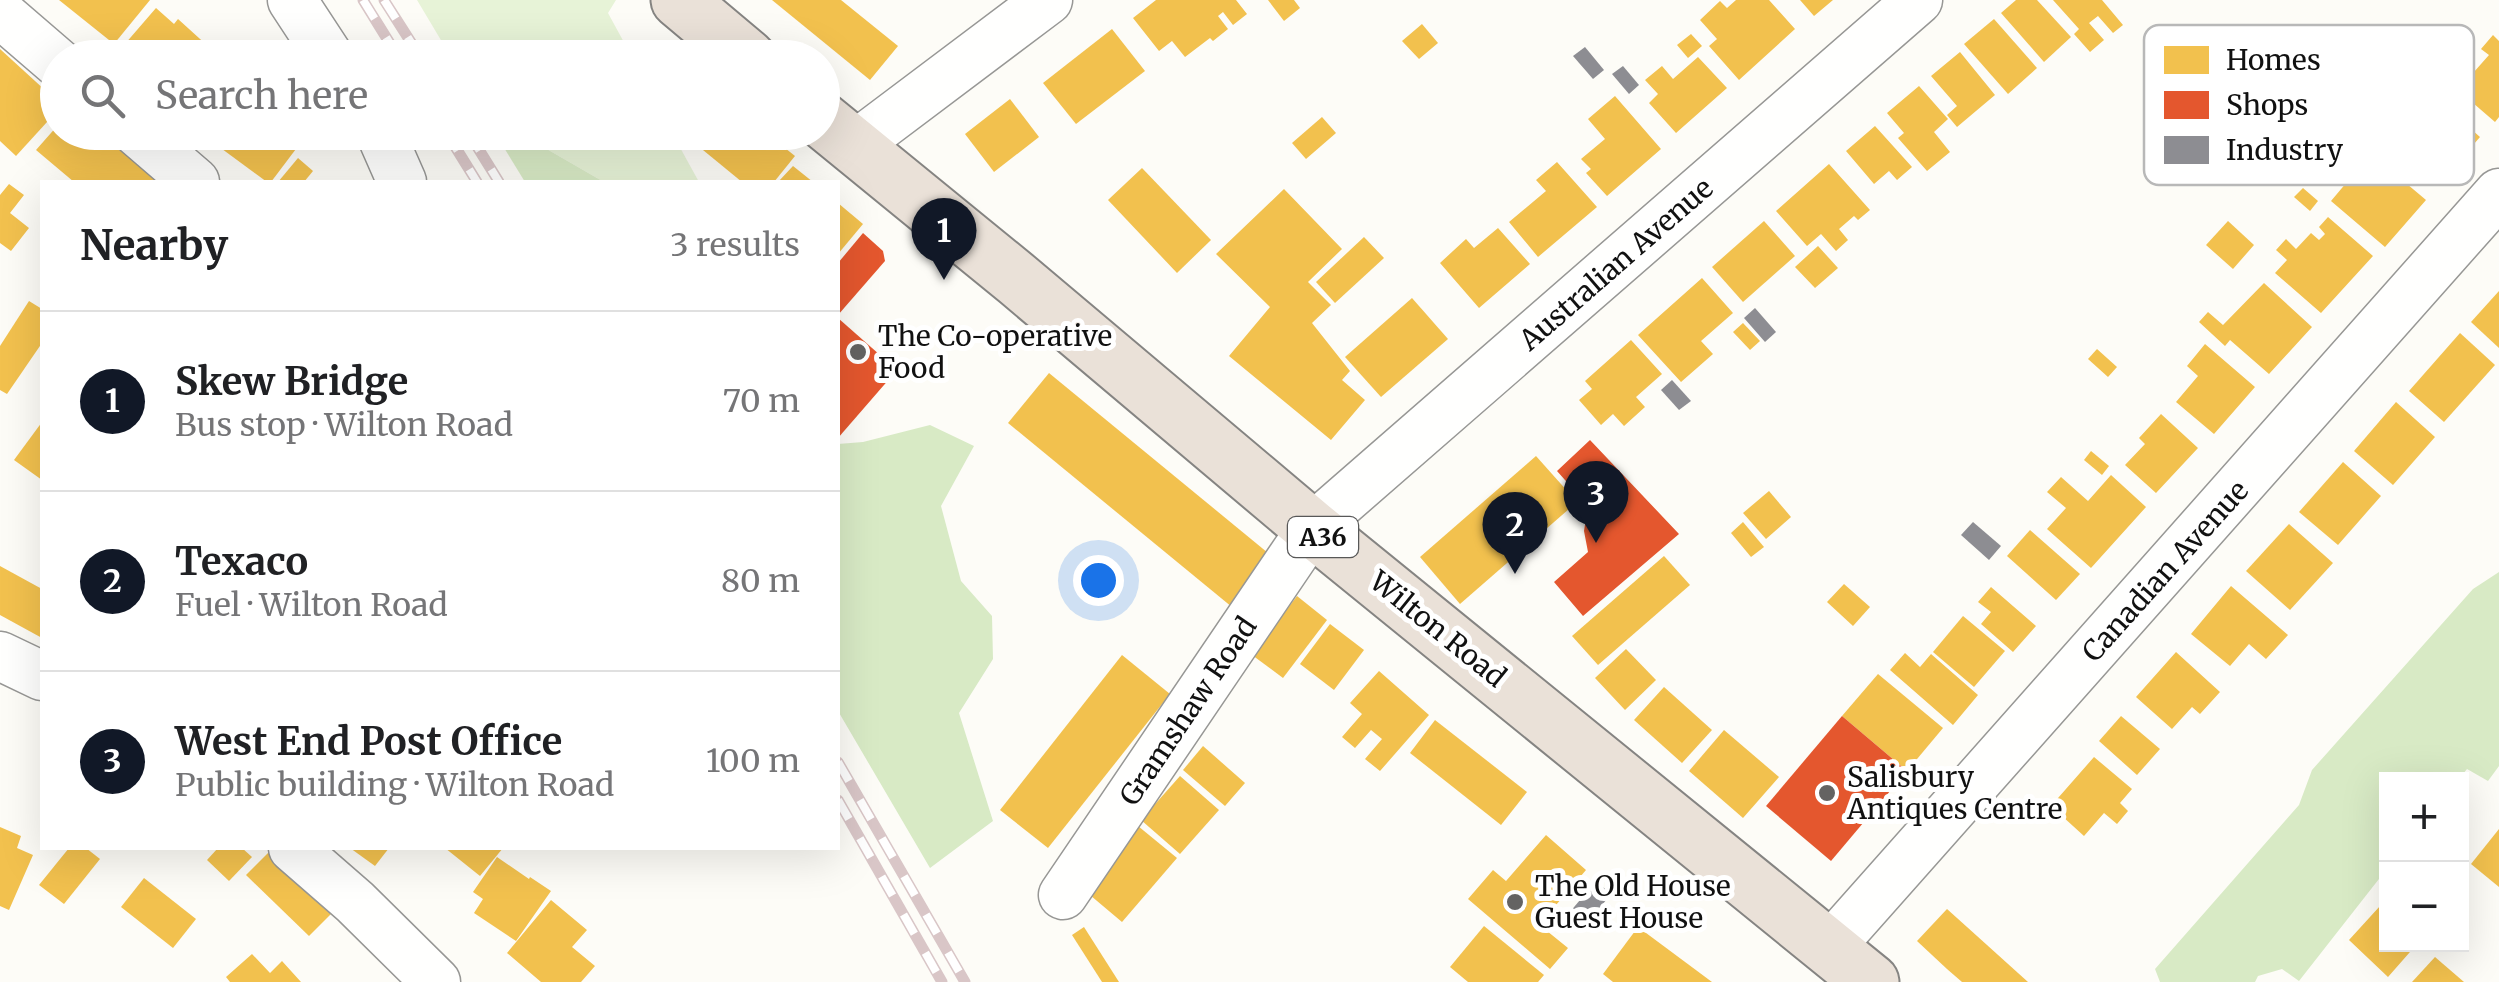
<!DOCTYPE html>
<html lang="en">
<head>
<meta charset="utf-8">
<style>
	:root { --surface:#fff; --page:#f2f2f2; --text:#202124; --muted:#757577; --line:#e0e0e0; --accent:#111827 }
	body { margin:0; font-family:Merriweather,serif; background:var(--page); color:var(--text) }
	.controls { position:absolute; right:30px; bottom:30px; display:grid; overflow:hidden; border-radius:0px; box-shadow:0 10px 40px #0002 }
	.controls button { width:90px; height:90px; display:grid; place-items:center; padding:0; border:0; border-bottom:2px solid var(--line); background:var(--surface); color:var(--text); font:50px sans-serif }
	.you { position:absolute; left:1098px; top:580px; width:35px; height:35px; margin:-25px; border:8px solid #fff; border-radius:50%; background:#1a73e8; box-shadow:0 0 0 15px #1a73e833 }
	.badge { display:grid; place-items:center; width:65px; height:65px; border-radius:50%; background:var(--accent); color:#fff; font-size:32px; font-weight:700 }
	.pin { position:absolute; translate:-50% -82px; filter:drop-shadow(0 2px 5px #0008) }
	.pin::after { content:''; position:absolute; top:52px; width:35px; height:30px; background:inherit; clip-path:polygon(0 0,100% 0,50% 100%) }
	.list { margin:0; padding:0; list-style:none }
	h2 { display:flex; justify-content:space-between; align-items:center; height:130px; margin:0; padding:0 40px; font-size:42px }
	h2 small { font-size:32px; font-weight:400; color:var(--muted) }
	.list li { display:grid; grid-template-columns:65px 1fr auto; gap:30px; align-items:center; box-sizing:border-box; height:180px; padding:0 40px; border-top:2px solid var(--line) }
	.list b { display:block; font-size:38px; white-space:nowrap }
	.list p { margin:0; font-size:32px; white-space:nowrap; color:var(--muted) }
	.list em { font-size:32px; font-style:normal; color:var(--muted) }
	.icon { flex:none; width:55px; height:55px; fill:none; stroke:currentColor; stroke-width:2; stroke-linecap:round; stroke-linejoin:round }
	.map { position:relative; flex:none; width:2499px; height:982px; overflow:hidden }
	.search { position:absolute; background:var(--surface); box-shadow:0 10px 40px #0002; left:40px; top:40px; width:800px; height:110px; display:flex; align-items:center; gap:25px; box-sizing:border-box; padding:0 35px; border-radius:55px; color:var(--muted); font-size:38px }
	.panel { position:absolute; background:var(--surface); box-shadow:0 10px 40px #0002; left:40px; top:180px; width:800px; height:670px; border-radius:0px }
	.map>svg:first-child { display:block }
</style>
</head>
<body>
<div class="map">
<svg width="2499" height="982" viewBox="0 0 2499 982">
	<rect width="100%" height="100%" fill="#fdfcf7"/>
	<g fill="#e7f3d7">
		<path d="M417 0H616L608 13 632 57H451Z"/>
		<path d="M519 133H672L699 182H604Z"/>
	</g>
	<g fill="#d8eac5">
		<path d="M495 133H519L604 182H525Z"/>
		<path d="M930 425 974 446 941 506 961 581 992 616 993 659 959 713 993 821 930 868 838 711V444L863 442Z"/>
		<path d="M2499 572V766L2488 781 2467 769 2459 779 2386 780V870L2299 981 2282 969 2258 976 2255 982H2160L2155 969 2299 805 2312 770 2473 589Z"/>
	</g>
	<g fill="#f2c14e">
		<path d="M59 0H150L114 44Z"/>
		<path d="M772 0H841L898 46 870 80Z"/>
		<path d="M1156 0H1236L1247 14 1233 25 1223 12 1218 16 1228 29 1213 41 1210 38 1185 57 1172 41 1159 51 1133 18Z"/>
		<path d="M1268 0H1294L1300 8 1284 21Z"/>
		<path d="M1736 0H1769L1795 29 1739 80 1709 46 1717 39 1700 20 1720 1 1727 8Z"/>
		<path d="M1800 0H1833L1814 16Z"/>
		<path d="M2016 0H2037L2071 37 2044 62 2001 13Z"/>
		<path d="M2053 0H2102L2123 25 2113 33 2098 16 2089 23 2104 40 2090 52 2074 34 2079 29Z"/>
		<path d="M156 8 174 24 178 19 221 58H123L118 52Z"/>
		<path d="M1994 19 2037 68 2008 94 1964 44Z"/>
		<path d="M1422 24 1438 43 1419 59 1402 41Z"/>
		<path d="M1112 29 1145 71 1076 124 1043 83Z"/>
		<path d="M1691 34 1702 46 1688 58 1677 45Z"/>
		<path d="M2493 35 2499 41V117L2495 122 2458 90 2489 55 2481 49Z"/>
		<path d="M0 49 58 102V110L16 156 0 141Z"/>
		<path d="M1960 52 1995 95 1957 127 1947 115 1957 106 1931 76Z"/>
		<path d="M1698 57 1727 88 1676 133 1649 103 1658 94 1645 80 1662 66 1673 79Z"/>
		<path d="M1919 86 1948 119 1934 132 1950 152 1927 171 1898 138 1904 133 1887 113Z"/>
		<path d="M1615 96 1661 149 1607 196 1586 173 1591 169 1581 159 1605 139 1588 119Z"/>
		<path d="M1010 99 1039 137 994 172 965 134Z"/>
		<path d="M2445 106 2480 137 2441 182 2397 144 2406 134 2414 141Z"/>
		<path d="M1322 117 1336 133 1306 159 1292 143Z"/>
		<path d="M58 125V132H110L170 182H74L36 150Z"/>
		<path d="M1875 126 1912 167 1897 180 1889 171 1874 184 1846 151Z"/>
		<path d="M199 132H298L305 137 271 182H267Z"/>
		<path d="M681 132H765L795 156 774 182H742Z"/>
		<path d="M298 158 313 171 304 182H278Z"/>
		<path d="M1557 162 1597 207 1538 257 1509 222 1546 191 1536 180Z"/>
		<path d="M2363 163 2380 178 2388 168 2426 200 2385 247 2331 201Z"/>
		<path d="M1829 164 1870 210 1858 220 1854 216 1839 229 1848 240 1836 251 1821 234 1807 246 1776 211Z"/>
		<path d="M793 166 813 182H778Z"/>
		<path d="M1142 168 1211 240 1177 273 1108 200Z"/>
		<path d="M9 184 24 195 10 213 29 228 11 251 0 243V195Z"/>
		<path d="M2303 188 2318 201 2310 211 2294 197Z"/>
		<path d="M1284 189 1342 249 1308 282 1331 305 1312 323 1350 371 1342 380 1365 400 1331 440 1229 356 1270 307 1216 254Z"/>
		<path d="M838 203 863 224 838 254Z"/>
		<path d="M2328 217 2373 256 2321 313 2275 273 2287 260 2276 250 2286 239 2296 249 2311 233 2319 240 2325 234 2319 227Z"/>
		<path d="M1764 221 1795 256 1743 302 1712 267Z"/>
		<path d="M2228 221 2254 245 2233 269 2206 245Z"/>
		<path d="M1498 228 1530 264 1479 308 1440 263 1466 239 1474 248Z"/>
		<path d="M1364 237 1384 258 1335 303 1316 282Z"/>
		<path d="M1818 246 1838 268 1815 288 1795 267Z"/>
		<path d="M1702 278 1733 313 1701 341 1713 354 1681 382 1638 335Z"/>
		<path d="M2264 283 2312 327 2269 374 2230 340 2225 346 2199 322 2208 312 2223 325Z"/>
		<path d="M2499 291V348L2471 322Z"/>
		<path d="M1412 298 1448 339 1381 397 1345 357Z"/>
		<path d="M29 301 42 309V343L7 394 0 390V346Z"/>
		<path d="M1743 323 1760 341 1750 350 1733 332Z"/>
		<path d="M2460 333 2495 365 2444 422 2409 391Z"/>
		<path d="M1631 340 1662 374 1636 397 1645 407 1624 426 1613 414 1601 425 1579 400 1592 389 1585 381Z"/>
		<path d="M2205 344 2255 387 2214 434 2176 402 2198 376 2187 366Z"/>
		<path d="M2097 349 2117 367 2108 377 2088 359Z"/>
		<path d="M1049 373 1279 562 1238 612 1008 423Z"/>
		<path d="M2396 402 2435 437 2393 485 2354 451Z"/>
		<path d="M2161 414 2198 448 2156 493 2125 465 2145 444 2139 438Z"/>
		<path d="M42 422V480L14 460Z"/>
		<path d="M2091 451 2109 466 2102 475 2084 460Z"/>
		<path d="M1536 456 1577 502 1460 604 1420 557Z"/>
		<path d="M2343 462 2381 496 2338 545 2299 512Z"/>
		<path d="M2111 475 2146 507 2091 568 2047 529 2066 508 2047 492 2061 477 2088 501Z"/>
		<path d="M1769 491 1791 517 1766 539 1743 513Z"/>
		<path d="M1743 522 1764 547 1751 557 1731 533Z"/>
		<path d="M2289 524 2333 563 2290 610 2246 571Z"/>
		<path d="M2030 530 2080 574 2056 600 2007 556Z"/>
		<path d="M1664 556 1690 585 1598 665 1572 636Z"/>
		<path d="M0 566 42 589V638L0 615Z"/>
		<path d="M1844 584 1870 607 1853 626 1827 602Z"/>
		<path d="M2231 586 2288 635 2266 659 2249 644 2230 666 2191 634Z"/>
		<path d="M1991 587 2036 626 2013 652 1981 624 1991 612 1978 602Z"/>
		<path d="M1297 596 1327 620 1283 678 1252 655Z"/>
		<path d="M1963 616 2005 651 1974 687 1933 652Z"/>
		<path d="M1330 624 1364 650 1334 690 1300 664Z"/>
		<path d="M1626 649 1656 680 1625 710 1595 678Z"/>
		<path d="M2176 652 2220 692 2200 714 2192 707 2172 729 2136 697Z"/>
		<path d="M1905 653 1920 667 1931 654 1978 695 1953 725 1890 670Z"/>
		<path d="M1122 655 1170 694 1048 848 1000 810Z"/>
		<path d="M1379 671 1429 715 1380 771 1365 759 1382 739 1371 730 1355 748 1342 737 1362 714 1350 703Z"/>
		<path d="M1878 674 1943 728 1907 771 1842 716Z"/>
		<path d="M1664 687 1712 730 1682 763 1634 720Z"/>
		<path d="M2121 716 2160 749 2137 775 2099 741Z"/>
		<path d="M1435 720 1527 792 1501 825 1410 753Z"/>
		<path d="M1724 730 1779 777 1743 818 1689 771Z"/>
		<path d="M1203 746 1245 783 1225 806 1183 770Z"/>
		<path d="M2094 757 2132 789 2120 803 2128 811 2117 824 2104 813 2084 836 2051 806Z"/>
		<path d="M1180 776 1219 810 1180 854 1141 820Z"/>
		<path d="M1138 826 1177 858 1122 922 1084 890Z"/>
		<path d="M0 827 21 836 17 848 33 855 9 910 0 906Z"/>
		<path d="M2499 829V887L2471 864Z"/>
		<path d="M1546 835 1586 870 1556 905 1564 912 1547 931 1568 948 1550 969 1468 899 1493 870 1506 881Z"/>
		<path d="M69 848H86L100 859 64 904 39 885Z"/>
		<path d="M218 848H242L252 857 229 881 207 860Z"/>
		<path d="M273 848 339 906 309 936 246 875Z"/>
		<path d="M350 848H389L375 866Z"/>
		<path d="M445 848H503L480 876Z"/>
		<path d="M497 857 529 879 530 877 551 891 516 941 474 913 483 899 473 892Z"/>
		<path d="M144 878 196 919 173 948 121 907Z"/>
		<path d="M551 900 587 930 572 947 595 966 581 982H541L507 953Z"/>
		<path d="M2380 906 2386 912V944H2417L2388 977 2349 940Z"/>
		<path d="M1947 909 1977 936 2028 982H1962L1947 969 1917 941Z"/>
		<path d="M1484 926 1544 975 1538 982H1468L1450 967Z"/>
		<path d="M1084 927 1119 982H1102L1072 935Z"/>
		<path d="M1638 927 1712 982H1613L1603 974Z"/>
		<path d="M252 954 270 973 282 961 301 982H230L226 977Z"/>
		<path d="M2435 957 2464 982H2412Z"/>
	</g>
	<g fill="#e4572e">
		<path d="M863 233 883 251 885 261 838 315V263Z"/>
		<path d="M838 318 897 370 838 438Z"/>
		<path d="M1590 440 1679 534 1583 616 1554 582 1588 552 1584 531 1588 506 1557 471Z"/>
		<path d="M1842 716 1907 771 1831 861 1766 806Z"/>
	</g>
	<g fill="#8d8d92">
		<path d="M1585 47 1604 70 1593 79 1573 56Z"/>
		<path d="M1623 66 1639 85 1629 94 1612 74Z"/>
		<path d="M1755 308 1776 332 1765 342 1744 318Z"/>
		<path d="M1672 380 1691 401 1679 410 1661 390Z"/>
		<path d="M1973 522 2001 546 1989 560 1961 535Z"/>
		<path d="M1596 881 1611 894 1585 926 1569 913Z"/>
	</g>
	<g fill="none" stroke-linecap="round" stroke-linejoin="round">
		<defs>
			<g id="minor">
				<path d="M292 0 330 58"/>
				<path d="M0 13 58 63"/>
				<path d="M137 132 195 182"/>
				<path d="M380 132 402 182"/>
				<path d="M854 146 1048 0"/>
				<path d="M0 656 42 676"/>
				<path d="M293 848 355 902 436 982"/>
				<path d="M1063 895 1312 528 1918 0"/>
				<path d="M1829 948 2499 193"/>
			</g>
			<g id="highway">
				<path d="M679 0 748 58"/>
				<path d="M822 120 1018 280 1312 528 1871 982"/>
			</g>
		</defs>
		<use href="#minor" stroke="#979795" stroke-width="51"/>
		<use href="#highway" stroke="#858482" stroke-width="59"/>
		<use href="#minor" stroke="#fffffe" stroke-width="48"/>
		<use href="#highway" stroke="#eae1d8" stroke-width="55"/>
		<defs>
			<g id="rail">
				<path d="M363 0 399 58"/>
				<path d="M384 0 421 58"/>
				<path d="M446 132 477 182"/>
				<path d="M468 132 499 182"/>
				<path d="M838 762 965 982"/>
				<path d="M838 800 942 982"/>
			</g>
		</defs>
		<use href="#rail" stroke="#d9c6c7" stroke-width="11"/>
		<use href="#rail" stroke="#fff" stroke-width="8" stroke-dasharray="22" stroke-linecap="butt"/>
	</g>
	<g fill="#646362" stroke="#fff" stroke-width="4">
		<circle cx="858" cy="352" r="10"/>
		<circle cx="1827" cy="793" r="10"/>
		<circle cx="1515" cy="902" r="10"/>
	</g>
	<g text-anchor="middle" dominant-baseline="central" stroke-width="10" stroke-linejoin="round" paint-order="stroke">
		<rect fill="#fff" stroke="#585858" stroke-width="2.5" x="1288" y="517" width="70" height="40" rx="8"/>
		<g font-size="25" font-weight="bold" fill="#111">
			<text x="1323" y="537">A36</text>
		</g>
		<g font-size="28" fill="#111" stroke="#fff">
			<text transform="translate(1616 264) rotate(-41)">Australian Avenue</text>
			<text transform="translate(2165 571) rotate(-48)">Canadian Avenue</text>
			<text transform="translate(1438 629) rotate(39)">Wilton Road</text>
			<text transform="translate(1188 711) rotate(-56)">Gramshaw Road</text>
		</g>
		<g font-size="28" fill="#111" stroke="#fff" text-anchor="start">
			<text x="878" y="336">The Co-operative<tspan x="878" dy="32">Food</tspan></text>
			<text x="1847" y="777">Salisbury<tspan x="1847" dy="32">Antiques Centre</tspan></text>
			<text x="1535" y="886">The Old House<tspan x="1535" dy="32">Guest House</tspan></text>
		</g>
	</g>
	<rect x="2144" y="25" width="330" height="160" rx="15" fill="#fff" stroke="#b8b8b8" stroke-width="2.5"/>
	<rect x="2164" y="46" width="45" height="28" fill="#f2c14e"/>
	<rect x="2164" y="91" width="45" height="28" fill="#e4572e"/>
	<rect x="2164" y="136" width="45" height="28" fill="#8d8d92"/>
	<g font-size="28" fill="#111">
		<text x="2226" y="70">Homes</text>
		<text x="2226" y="115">Shops</text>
		<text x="2226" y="160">Industry</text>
	</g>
</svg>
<div class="controls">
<button>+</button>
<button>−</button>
</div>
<div class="you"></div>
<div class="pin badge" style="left:944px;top:280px">1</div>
<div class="pin badge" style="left:1515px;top:574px">2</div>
<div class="pin badge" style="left:1596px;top:543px">3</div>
<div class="search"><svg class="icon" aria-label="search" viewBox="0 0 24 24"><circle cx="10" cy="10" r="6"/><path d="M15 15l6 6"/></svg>Search here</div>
<section class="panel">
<h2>Nearby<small>3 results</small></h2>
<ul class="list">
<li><span class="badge">1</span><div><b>Skew Bridge</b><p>Bus stop · Wilton Road</p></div><em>70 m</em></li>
<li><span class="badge">2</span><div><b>Texaco</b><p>Fuel · Wilton Road</p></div><em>80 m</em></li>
<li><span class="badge">3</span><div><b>West End Post Office</b><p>Public building · Wilton Road</p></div><em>100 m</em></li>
</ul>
</section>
</div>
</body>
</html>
